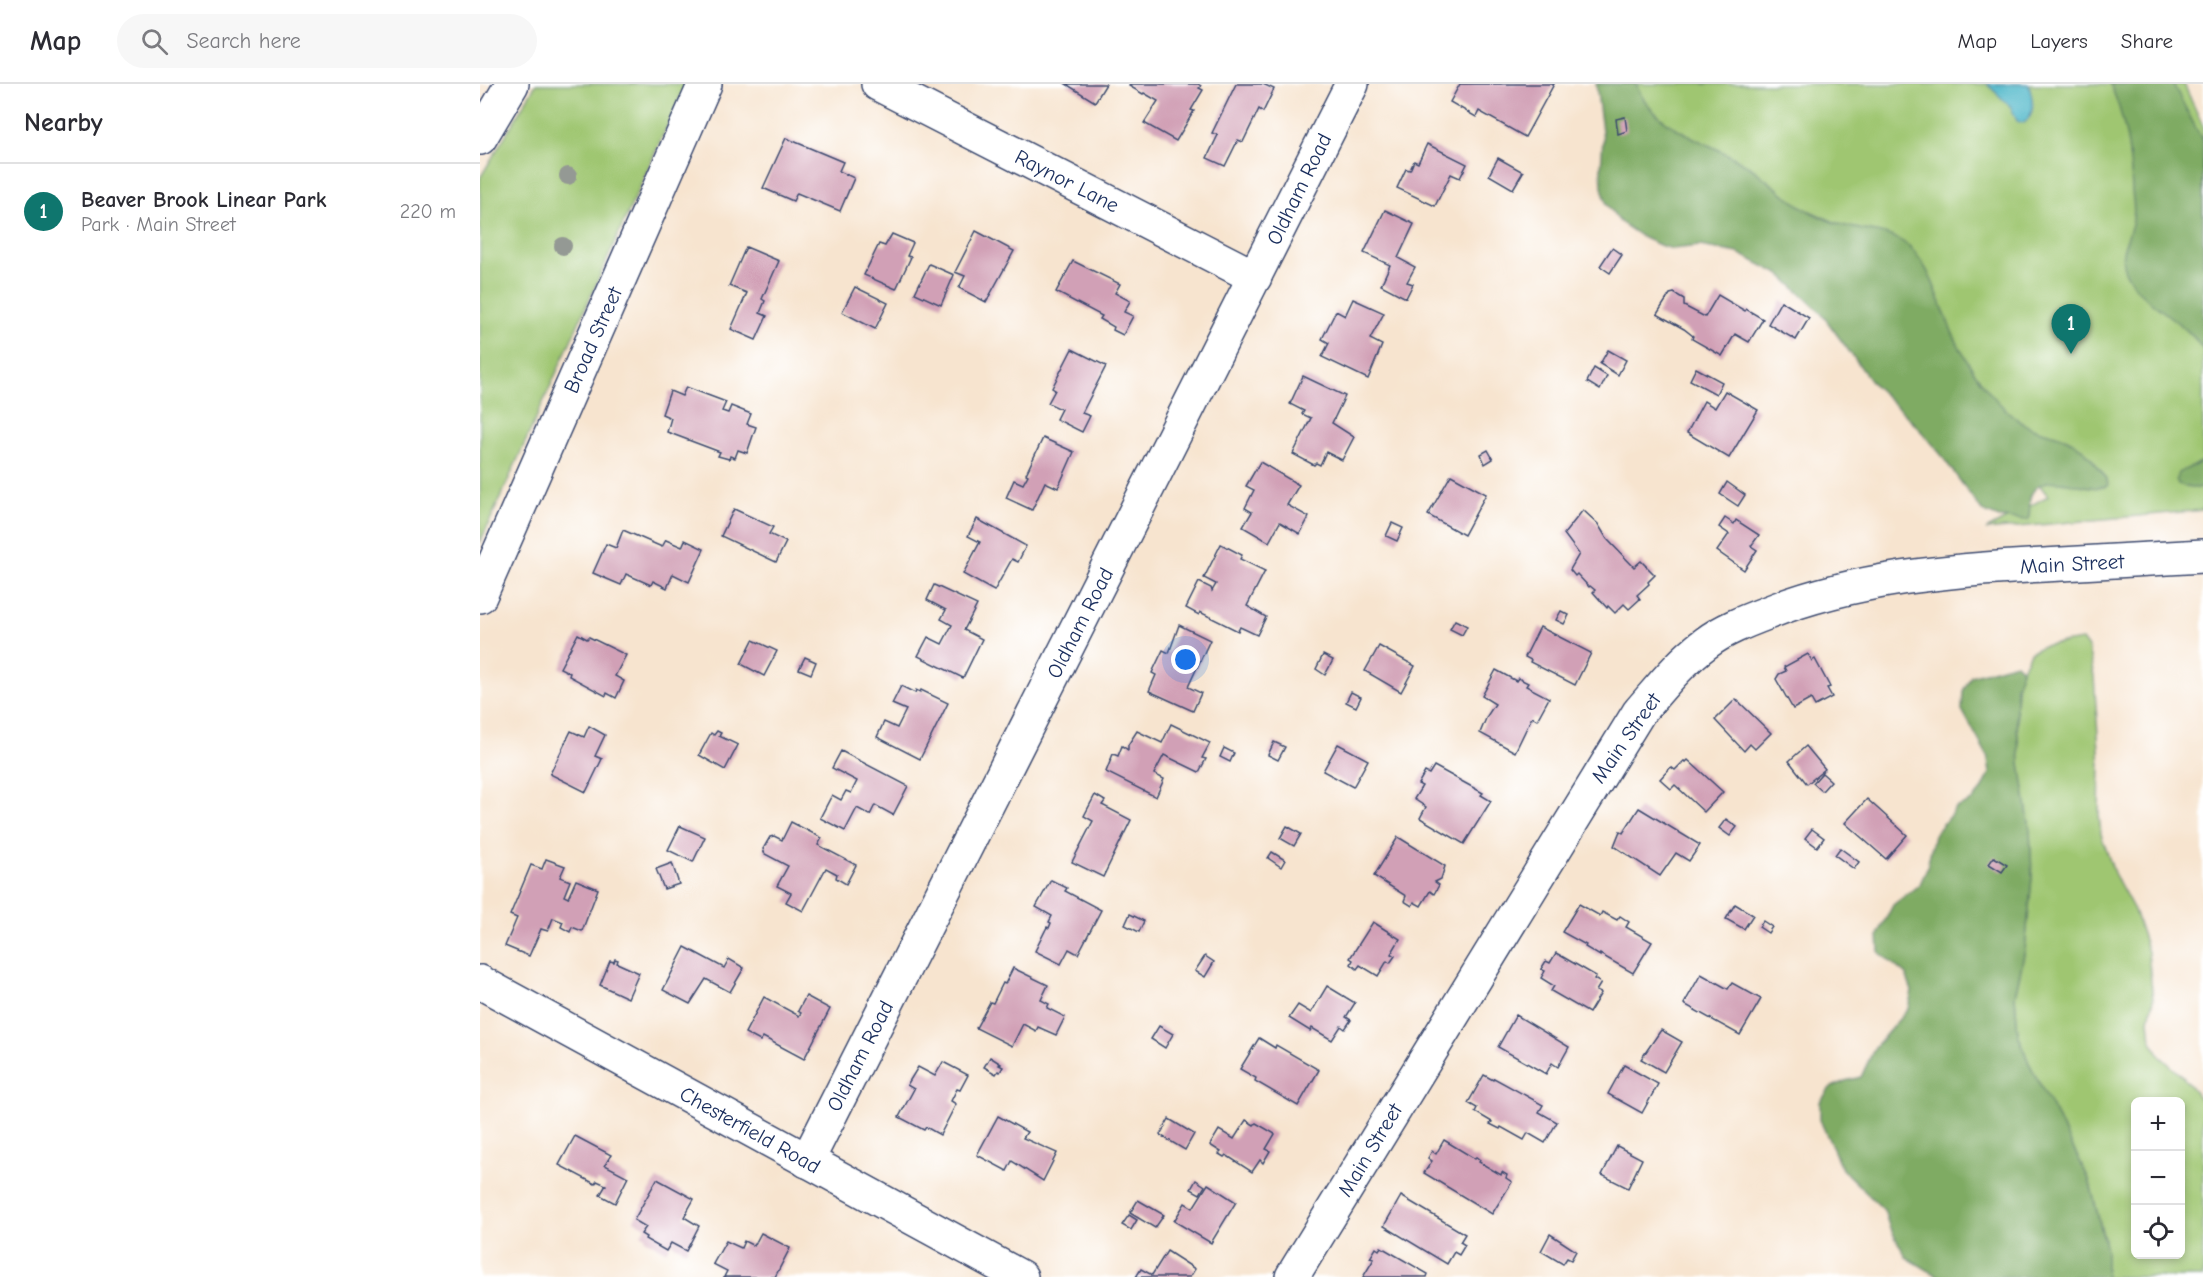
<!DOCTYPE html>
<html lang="en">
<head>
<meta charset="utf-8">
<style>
	:root { --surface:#fff; --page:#f7f7f7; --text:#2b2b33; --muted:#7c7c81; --line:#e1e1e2; --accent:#0f766e }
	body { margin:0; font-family:"Comic Neue",sans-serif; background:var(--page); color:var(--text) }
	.controls { position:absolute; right:18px; bottom:18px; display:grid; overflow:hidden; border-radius:9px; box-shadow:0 3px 9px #0003 }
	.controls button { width:54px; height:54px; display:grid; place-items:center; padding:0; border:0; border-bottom:2px solid var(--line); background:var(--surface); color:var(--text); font:30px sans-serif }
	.you { position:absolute; left:706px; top:576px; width:21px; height:21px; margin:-15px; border:4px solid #fff; border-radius:50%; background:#1a73e8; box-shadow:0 0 0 9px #1a73e833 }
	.badge { display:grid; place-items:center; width:39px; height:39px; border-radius:50%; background:var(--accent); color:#fff; font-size:20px; font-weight:700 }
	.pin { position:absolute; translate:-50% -50px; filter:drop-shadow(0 2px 3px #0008) }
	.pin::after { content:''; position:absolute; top:32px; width:21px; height:18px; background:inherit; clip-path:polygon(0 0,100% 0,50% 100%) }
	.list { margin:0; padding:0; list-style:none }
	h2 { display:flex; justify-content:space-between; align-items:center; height:78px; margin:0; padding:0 24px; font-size:26px }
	h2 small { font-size:20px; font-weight:400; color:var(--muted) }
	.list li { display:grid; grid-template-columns:39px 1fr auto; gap:18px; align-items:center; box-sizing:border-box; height:96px; padding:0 24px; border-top:2px solid var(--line) }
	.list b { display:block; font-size:22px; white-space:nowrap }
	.list p { margin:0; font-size:20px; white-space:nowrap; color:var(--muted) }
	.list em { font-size:20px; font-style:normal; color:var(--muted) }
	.icon { flex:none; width:33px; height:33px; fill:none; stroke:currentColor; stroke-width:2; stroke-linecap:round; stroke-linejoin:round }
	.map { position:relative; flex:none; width:1723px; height:1193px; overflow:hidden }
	header { display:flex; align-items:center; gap:36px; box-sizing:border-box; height:84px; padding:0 30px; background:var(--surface); border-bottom:2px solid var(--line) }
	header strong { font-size:28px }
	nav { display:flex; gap:33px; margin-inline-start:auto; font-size:21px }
	.search { width:420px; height:54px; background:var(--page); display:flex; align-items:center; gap:15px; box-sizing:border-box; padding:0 21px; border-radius:33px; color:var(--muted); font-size:22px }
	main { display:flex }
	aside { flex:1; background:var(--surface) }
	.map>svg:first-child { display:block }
</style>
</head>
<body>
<header>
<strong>Map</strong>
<div class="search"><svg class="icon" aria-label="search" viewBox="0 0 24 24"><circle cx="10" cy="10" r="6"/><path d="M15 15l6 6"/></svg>Search here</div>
<nav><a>Map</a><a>Layers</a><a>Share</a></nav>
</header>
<main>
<aside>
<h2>Nearby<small></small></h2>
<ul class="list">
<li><span class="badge">1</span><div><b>Beaver Brook Linear Park</b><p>Park · Main Street</p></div><em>220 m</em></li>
</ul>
</aside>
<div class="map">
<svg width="1723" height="1193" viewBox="0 0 1723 1193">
	<rect width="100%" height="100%" fill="#fff"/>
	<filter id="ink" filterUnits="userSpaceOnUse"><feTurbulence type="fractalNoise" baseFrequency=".0167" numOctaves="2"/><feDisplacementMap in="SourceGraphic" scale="12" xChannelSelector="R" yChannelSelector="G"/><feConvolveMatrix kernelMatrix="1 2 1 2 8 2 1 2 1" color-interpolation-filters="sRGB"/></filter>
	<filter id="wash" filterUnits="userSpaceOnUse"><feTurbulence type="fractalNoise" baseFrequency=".008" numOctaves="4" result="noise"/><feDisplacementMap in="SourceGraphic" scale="24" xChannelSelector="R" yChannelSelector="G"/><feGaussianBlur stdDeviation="1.35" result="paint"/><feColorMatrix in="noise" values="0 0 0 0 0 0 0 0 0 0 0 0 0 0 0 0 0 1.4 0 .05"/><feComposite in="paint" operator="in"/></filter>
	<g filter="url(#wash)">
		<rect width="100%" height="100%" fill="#f7e4cf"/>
		<g fill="#9fc671" stroke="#5d7a68" stroke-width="1.5" fill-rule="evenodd">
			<path d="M56 0H206L0 459V94Z"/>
			<path d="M1119 0H1704L1723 42V426L1506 446 1568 412 1359 140 1321 123 1270 83 1231 64Z"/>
			<path d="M1602 556 1608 564 1614 592 1620 681 1619 730 1621 750 1634 789 1654 826 1668 868 1673 916 1669 936 1671 956 1681 973 1703 993 1723 1018V1193H1623L1624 1155 1609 1095 1548 977 1538 950 1535 912 1545 866 1552 793 1550 746 1540 679 1536 622 1538 594 1550 568 1563 562ZM1656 1018H1700V1170H1656Z"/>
		</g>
		<g fill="#7fab63" stroke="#4d6d60" stroke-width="1.5">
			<path d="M1116 0H1156C1174 48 1233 57 1271 84 1292 99 1313 120 1337 131 1349 137 1363 142 1375 144 1392 148 1408 148 1423 158 1451 176 1460 223 1474 252 1489 283 1510 314 1537 335 1552 348 1570 347 1587 355 1600 361 1612 374 1620 386 1624 391 1628 395 1628 401 1610 412 1567 382 1552 409 1547 417 1552 425 1548 436L1519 434 1502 427 1456 364 1430 335 1394 301 1341 229 1301 191 1258 169 1220 162 1192 165 1182 162 1164 154 1140 138 1127 121 1122 103 1121 84 1123 55Z"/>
			<path d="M1630 0H1693L1723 58V266C1704 233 1658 221 1644 184 1638 167 1651 151 1653 135 1655 126 1653 116 1652 107 1651 71 1645 33 1630 0Z"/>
			<path d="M1723 377V404H1710L1698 400 1696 395 1698 389Z"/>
			<path d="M1536 579 1542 585 1536 603V631L1540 679 1550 746 1552 793 1545 866 1535 912 1538 950 1548 977 1609 1095 1626 1165V1193H1459L1426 1173 1409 1142 1404 1126 1362 1085 1340 1036V1018L1350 1004 1365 997 1381 993 1395 963 1428 925 1432 907 1426 891 1399 868 1398 851 1413 821 1440 800 1447 784 1454 751 1476 724 1492 717 1503 704 1510 689 1507 671 1482 626 1483 607 1491 592Z"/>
		</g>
		<path fill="#4bb6c8" stroke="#337293" stroke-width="1.5" d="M1507 0H1549C1552 14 1557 29 1544 39L1537 37 1531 23Z"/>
		<g id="blocks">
			<g fill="#d1a0b6">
				<path d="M586 0H626L615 18Z"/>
				<path d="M650 0H718L721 2 719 4 723 6 711 26 714 27 696 57 664 39 678 17 664 9 663 10 649 2Z"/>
				<path d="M756 0H783L794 5 783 28 779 25 763 58 758 56 745 82 727 74 738 51 732 49Z"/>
				<path d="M980 0H1074L1045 53 999 27 996 33 970 18Z"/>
				<path d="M1145 33 1147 47 1138 50 1136 35Z"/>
				<path d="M306 54 363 78 359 87 374 94 360 127 317 109 313 117 283 104Z"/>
				<path d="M947 60 987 80 980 94 971 90 955 122 917 104 926 85 930 86 934 77 938 79Z"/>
				<path d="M1018 74 1043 88 1033 105 1009 91Z"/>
				<path d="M905 126 934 140 918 174 935 183 927 198 933 200 926 214 901 201 910 181 884 169Z"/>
				<path d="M496 147 534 167 506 218 479 204 485 192 475 188Z"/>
				<path d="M412 150 433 159 427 172 431 173 416 205 384 191 399 160 405 162Z"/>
				<path d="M266 163 299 177 282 215 285 217 280 229 287 232 276 256 251 245 267 209 249 202Z"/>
				<path d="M1132 164 1142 171 1130 189 1120 182Z"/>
				<path d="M593 177 640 200 635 209 650 217 644 228 653 232 643 251 633 246 634 243 620 235 622 232 576 208Z"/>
				<path d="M449 180 474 191 461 221 435 209Z"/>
				<path d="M375 203 408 219 395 245 362 228Z"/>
				<path d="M1194 209 1204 215V222L1225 233 1238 211 1265 227 1266 225 1283 235 1269 258 1255 250 1242 272 1212 255 1213 252 1204 245 1177 230 1190 210Z"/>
				<path d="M873 215 904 229 890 255 902 261 888 295 842 273 849 259 842 255 856 227 865 232Z"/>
				<path d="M1301 217 1329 234 1316 256 1288 240Z"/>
				<path d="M592 265 626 282 602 329 610 332 602 348 576 335 581 325 568 319 575 306 572 304Z"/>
				<path d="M1128 266 1146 276 1138 291 1120 280Z"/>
				<path d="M1114 284 1127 292 1120 306 1107 298Z"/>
				<path d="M1216 284 1242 298 1236 310 1210 296Z"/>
				<path d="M823 292 865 312 852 339 874 353 862 376 846 368 840 381 836 379 834 381 813 370 831 334 822 330 824 327 810 320Z"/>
				<path d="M206 303 246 318 242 327 248 329 251 322 271 330 267 340 276 343 267 369 258 366 255 374 250 372 249 375 238 372 240 368 187 348 191 334 182 330 190 307 202 312Z"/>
				<path d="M1245 307 1278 326 1249 374 1207 349 1224 317 1235 324Z"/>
				<path d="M563 354 594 368 578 404 565 398 552 426 526 414 534 396 543 400 548 391 546 390Z"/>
				<path d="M1008 366 1013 375 1005 380 1001 370Z"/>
				<path d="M780 378 819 401 807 421 829 433 820 450 800 438 789 458 763 443 772 428 765 424 774 406 766 402Z"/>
				<path d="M971 391 1006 410 984 451 948 431Z"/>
				<path d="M1247 398 1265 411 1258 422 1240 410Z"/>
				<path d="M254 425 293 443 289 450 306 458 296 478 241 452Z"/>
				<path d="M1103 426 1118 440 1127 455 1154 483 1161 477 1175 491 1168 498 1169 500 1157 511 1160 515 1149 525 1144 520 1135 529 1128 522 1127 524 1113 508 1115 506 1110 502 1109 503 1097 490 1095 492 1090 486 1099 470 1084 450Z"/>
				<path d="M1245 434 1254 440 1256 436 1279 451 1271 462 1277 466 1264 486 1237 467 1249 450 1239 443Z"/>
				<path d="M497 435 546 462 538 478 532 475 514 507 483 490 500 458 488 452Z"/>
				<path d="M912 439 923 444 917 457 906 452Z"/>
				<path d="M143 446 182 463 186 456 202 463 205 456 224 465 209 498 193 490 187 504 173 497 171 501 146 490 141 501 113 489 126 460 136 464Z"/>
				<path d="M741 460 762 471 760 475 785 487 767 522 786 533 777 551 760 543 758 547 720 528 719 531 706 524 719 498 731 504 732 507 736 500 724 494Z"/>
				<path d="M454 501 497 521 484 546 502 555 483 594 438 572 448 553 462 560 472 541 461 535 466 526 447 516Z"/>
				<path d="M1081 527 1089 531 1084 540 1076 536Z"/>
				<path d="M975 536 987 542 982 551 970 545Z"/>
				<path d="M699 541 730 556 708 603 721 609 713 627 669 607 676 591 672 589 683 566 689 569Z"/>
				<path d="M1060 543 1111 569 1095 601 1050 578 1051 576 1045 573Z"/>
				<path d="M98 550 107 555 109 553 146 571 135 592 144 597 136 614 127 609 126 612 89 592 90 589 80 584Z"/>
				<path d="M273 556 297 567 284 592 261 580Z"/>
				<path d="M899 562 935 582 921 608 885 587Z"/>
				<path d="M1328 570 1332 577 1335 575 1350 603 1347 604 1352 613 1335 622 1331 615 1313 625 1296 595 1299 590 1306 587 1304 583Z"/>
				<path d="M843 571 853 576 845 591 836 585Z"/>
				<path d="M325 573 336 578 331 590 319 585Z"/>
				<path d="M1016 586 1036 597 1038 594 1048 599 1046 602 1069 614 1057 636 1052 633 1035 668 1000 649 1007 632 1015 620 1002 612Z"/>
				<path d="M421 602 435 609 436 606 440 608 441 606 468 619 440 675 397 653 404 638 417 644 426 626 412 620Z"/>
				<path d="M871 608 881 613 876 623 866 618Z"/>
				<path d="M1256 615 1291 649 1275 665 1270 660 1264 667 1235 636Z"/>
				<path d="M691 640 730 659 722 674 726 675 719 688 684 671 674 690 684 695 676 713 626 688 633 670 638 672 642 662 648 666V661L657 647 682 659Z"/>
				<path d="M109 642 125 651 115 672 122 675 106 708 70 690 91 647 104 653Z"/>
				<path d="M237 647 241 649 239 652 258 661 245 686 219 671 231 649 234 651Z"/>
				<path d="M794 658 805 663 798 676 788 671Z"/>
				<path d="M858 660 888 676 873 703 843 687Z"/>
				<path d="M1326 662 1345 685 1327 700 1309 677Z"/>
				<path d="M744 664 754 669 750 678 740 673Z"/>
				<path d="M361 667 428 702 413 731 395 721 390 731 377 724 365 747 340 734 352 711 361 716 366 707 371 709 377 697 352 684Z"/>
				<path d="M1208 676 1243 708 1224 728 1195 701 1191 705 1180 695 1191 683 1195 686 1204 677 1206 678Z"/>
				<path d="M954 682 1003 709 1001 711 1011 717 984 760 940 734 946 723 934 715 942 702 938 700 945 688 949 690Z"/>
				<path d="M1342 689 1351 697 1342 707 1333 699Z"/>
				<path d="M615 711 625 717 622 721 651 736 623 793 592 778 613 737 604 732Z"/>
				<path d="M1387 715 1427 751 1406 775 1365 739Z"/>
				<path d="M1159 724 1220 761 1209 777 1196 769 1180 792 1134 762 1140 747 1143 749Z"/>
				<path d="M1246 735 1257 743 1250 752 1239 744Z"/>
				<path d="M311 738 342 754 338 761 376 781 366 800 356 794 357 790 346 784 323 827 306 818 311 809 297 802 308 782 285 770 283 765 290 753 294 752 302 756Z"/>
				<path d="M200 742 225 753 213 778 188 766Z"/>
				<path d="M807 742 821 750 814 762 800 754Z"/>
				<path d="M1332 745 1344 754 1337 763 1325 754Z"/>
				<path d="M918 753 965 782 961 795 955 798 959 801 954 810 950 807 941 822 934 818 932 822 924 817 926 812 894 792Z"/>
				<path d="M1360 764 1379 778 1374 785 1355 771Z"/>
				<path d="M792 768 805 776 801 783 788 774Z"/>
				<path d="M1514 773 1527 781 1522 788 1509 780Z"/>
				<path d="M66 775 85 782 80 793 90 797 84 812 88 814 96 796 118 805 102 847 92 843 90 848 81 843 83 838 73 834 68 847 61 845 49 872 25 862 37 834 30 831 51 781 62 785Z"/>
				<path d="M192 779 199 800 184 805 176 785Z"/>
				<path d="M571 796 587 804 585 807 621 826 598 870 589 865 581 880 555 867 567 843 569 844 571 839 569 838 572 832 556 823Z"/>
				<path d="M1099 820 1120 832 1122 828 1137 836 1140 832 1149 838 1146 843 1172 858 1153 889 1120 870V872L1105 863 1106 861 1082 848Z"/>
				<path d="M1255 820 1273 831 1264 845 1246 835Z"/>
				<path d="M650 830 664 837 659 848 645 841Z"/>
				<path d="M1283 837 1292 843 1288 849 1279 843Z"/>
				<path d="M893 838 920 855 911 870 915 872 910 879 907 877 898 892 880 881 877 885 871 880 873 876 870 874Z"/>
				<path d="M205 863 244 884 249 875 264 884 250 908 226 895 210 920 183 906Z"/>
				<path d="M1076 869 1116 892 1114 895 1121 899 1116 907 1121 909 1109 929 1071 907 1074 902 1061 894 1065 887 1061 885 1066 877 1070 879Z"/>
				<path d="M725 872 734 878 725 893 715 887Z"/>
				<path d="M135 875 138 876 137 879 159 889 148 914 120 901 130 877 134 878Z"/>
				<path d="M533 884 568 901 561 916 569 920 567 924 585 933 576 951 558 943 556 947 543 940 532 962 496 944 510 918 513 919 523 899 525 900Z"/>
				<path d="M1221 890 1248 905 1252 899 1281 915 1260 951 1204 920Z"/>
				<path d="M847 902 875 919 866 933 871 936 865 945 861 942 852 956 832 944 830 947 809 934 818 921 831 929Z"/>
				<path d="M326 912 350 925 324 975 283 953 280 957 265 949 284 913 319 932 321 929 318 927Z"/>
				<path d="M1036 931 1089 963 1078 983 1072 979 1066 990 1018 963Z"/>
				<path d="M679 942 693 950 685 964 671 955Z"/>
				<path d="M1181 946 1202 958 1184 988 1161 975Z"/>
				<path d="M779 954 795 964 796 961 839 986 818 1022 775 997 776 994 760 985Z"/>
				<path d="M510 973 521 980 519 981 523 983 520 988 518 987 516 990 504 983Z"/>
				<path d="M463 978 488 991 480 1006 477 1005 471 1017 476 1020 460 1051 446 1043 444 1046 419 1033 434 1005 427 1001 438 983 455 992Z"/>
				<path d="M1144 981 1178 1000 1162 1029 1128 1010Z"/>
				<path d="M1004 991 1013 996 1014 994 1063 1021 1059 1028 1077 1038 1065 1059 1048 1049 1044 1056 1021 1043 1020 1045 1010 1040 1012 1038 995 1028 997 1024 988 1019Z"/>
				<path d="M518 1032 547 1048 543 1054 577 1069 563 1097 532 1077 527 1087 497 1071Z"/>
				<path d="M689 1035 714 1050 705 1066 680 1051Z"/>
				<path d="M766 1036 774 1041 776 1039 795 1050 786 1065 790 1067 783 1079 780 1076 772 1088 746 1071 744 1073 739 1070 741 1068 730 1061 739 1046 754 1055Z"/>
				<path d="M95 1052 131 1071 125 1081 148 1093 135 1119 120 1111 126 1101 117 1097 115 1100 79 1081Z"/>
				<path d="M964 1056 995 1075 996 1073 1000 1076 999 1078 1021 1091 1022 1088 1027 1091 1026 1094 1032 1098 1012 1130 944 1089 952 1077 948 1074 952 1067 956 1070Z"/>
				<path d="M1137 1062 1162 1075 1148 1104 1122 1091Z"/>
				<path d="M177 1095 214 1115 204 1133 219 1142 206 1167 191 1159 186 1167 165 1155 166 1153 161 1150 166 1143 154 1136Z"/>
				<path d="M716 1096 725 1102 720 1110 711 1105Z"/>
				<path d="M728 1100 756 1118 731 1159 694 1137 705 1119 713 1124Z"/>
				<path d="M921 1112 985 1150 980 1158 985 1161 979 1171 974 1168 967 1180 904 1142Z"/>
				<path d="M658 1116 684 1131 675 1144 650 1129Z"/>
				<path d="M649 1131 657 1136 651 1146 642 1141Z"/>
				<path d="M281 1149 310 1164 295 1193H244L247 1187 233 1180 246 1157 261 1164 264 1157 274 1162Z"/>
				<path d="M1070 1150 1096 1167 1091 1176 1087 1174 1083 1180 1061 1167Z"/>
				<path d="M901 1163 948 1190 947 1193H883L894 1175 890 1174 896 1164 899 1166Z"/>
				<path d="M687 1167 715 1185 710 1193H656L661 1185 672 1191Z"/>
			</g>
		</g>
	</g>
	<g filter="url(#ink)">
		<use href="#blocks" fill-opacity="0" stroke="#3c4a6f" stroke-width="1.5"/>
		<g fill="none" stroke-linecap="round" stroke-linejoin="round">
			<defs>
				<g id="minor">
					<path d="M398 0 775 193"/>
					<path d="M0 54 32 0"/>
					<path d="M0 512 225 0"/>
					<path d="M0 898 541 1193"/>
					<path d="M327 1077 872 0"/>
					<path d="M812 1193 1159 628C1180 604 1200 578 1226 559 1243 546 1266 537 1287 529 1375 494 1469 486 1564 481 1617 478 1670 475 1723 472"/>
				</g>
			</defs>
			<use href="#minor" stroke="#3c4a6f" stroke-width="36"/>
			<use href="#minor" stroke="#fff" stroke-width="33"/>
		</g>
		<g fill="#949994">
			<circle cx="88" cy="92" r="9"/>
			<circle cx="83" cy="162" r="9"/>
		</g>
	</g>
	<g text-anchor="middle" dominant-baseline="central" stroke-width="5" stroke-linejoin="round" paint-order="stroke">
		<g font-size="21" fill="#1b2f5e" stroke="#fff">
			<text transform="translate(587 97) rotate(27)">Raynor Lane</text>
			<text transform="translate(819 105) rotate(-64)">Oldham Road</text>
			<text transform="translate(113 256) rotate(-66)">Broad Street</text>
			<text transform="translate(1592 480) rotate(-3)">Main Street</text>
			<text transform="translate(600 539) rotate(-63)">Oldham Road</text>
			<text transform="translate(1146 654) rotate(-55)">Main Street</text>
			<text transform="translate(380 972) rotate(-63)">Oldham Road</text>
			<text transform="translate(270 1046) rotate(29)">Chesterfield Road</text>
			<text transform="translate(890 1066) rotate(-59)">Main Street</text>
		</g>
	</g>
</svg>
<div class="controls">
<button>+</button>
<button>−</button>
<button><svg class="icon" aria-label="locate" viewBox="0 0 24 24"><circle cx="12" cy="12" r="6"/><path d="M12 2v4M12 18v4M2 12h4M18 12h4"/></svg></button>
</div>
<div class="you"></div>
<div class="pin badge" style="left:1591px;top:270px">1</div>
</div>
</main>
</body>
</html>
